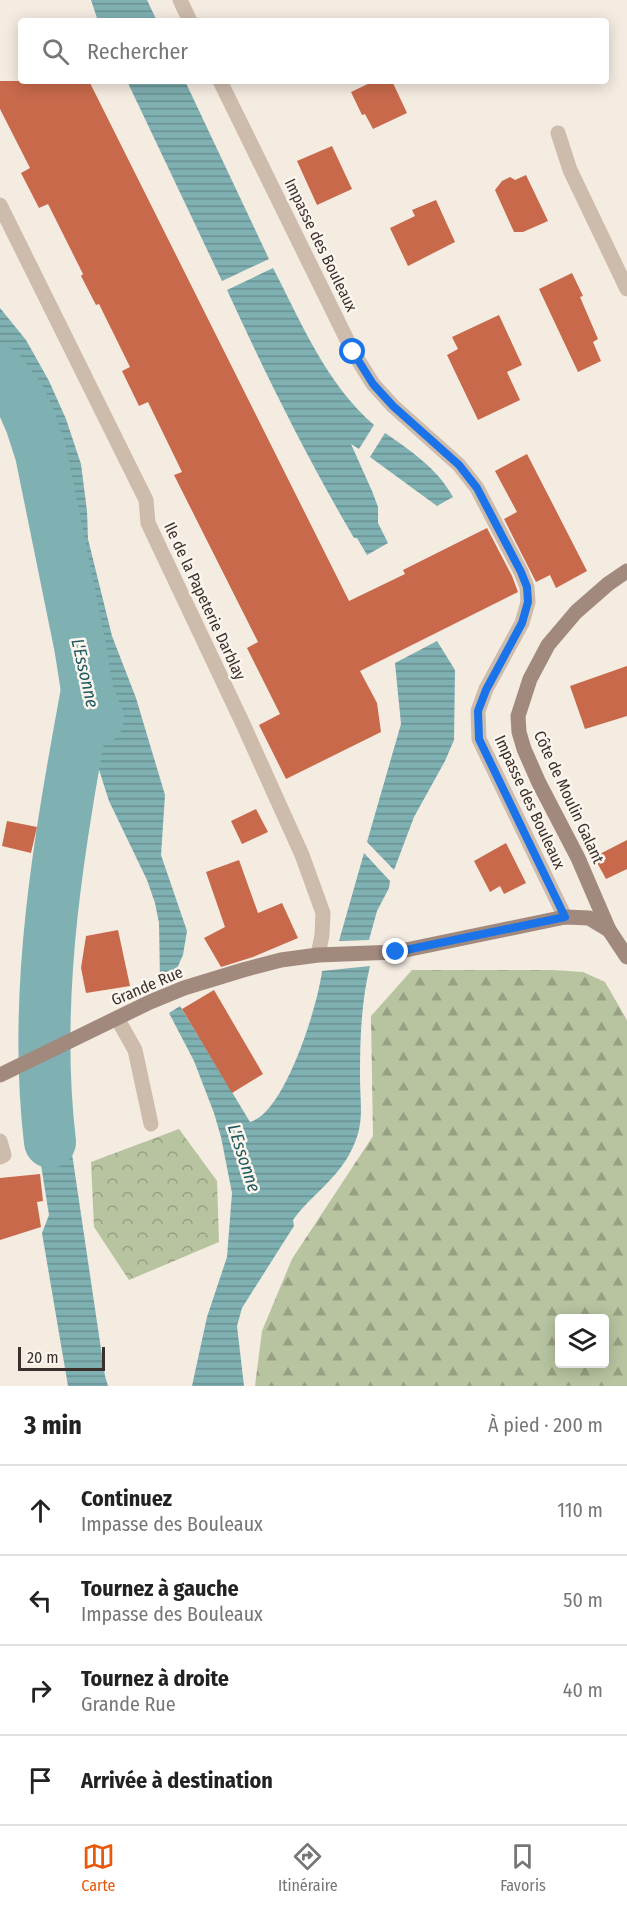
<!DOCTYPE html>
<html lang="fr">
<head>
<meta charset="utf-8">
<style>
	:root { --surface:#fff; --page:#f2f2f2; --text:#222; --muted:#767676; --line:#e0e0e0; --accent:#ea580c }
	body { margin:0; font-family:"Fira Sans Condensed",sans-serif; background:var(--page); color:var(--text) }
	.controls { position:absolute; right:18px; bottom:18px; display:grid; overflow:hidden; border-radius:6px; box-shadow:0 3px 15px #0003 }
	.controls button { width:54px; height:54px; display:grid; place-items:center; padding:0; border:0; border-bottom:2px solid var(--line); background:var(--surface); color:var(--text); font:30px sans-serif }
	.scale { position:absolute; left:18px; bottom:15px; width:87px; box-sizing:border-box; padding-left:6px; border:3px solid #3b302b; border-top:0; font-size:16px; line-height:21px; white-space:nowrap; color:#3b302b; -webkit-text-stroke:4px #fbf5ee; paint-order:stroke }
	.stop { position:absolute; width:18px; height:18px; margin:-14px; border:4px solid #1a73e8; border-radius:50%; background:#fff }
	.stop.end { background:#1a73e8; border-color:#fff; box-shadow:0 2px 6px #0008 }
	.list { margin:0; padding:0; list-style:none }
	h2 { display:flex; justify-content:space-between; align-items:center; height:78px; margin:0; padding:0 24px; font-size:26px }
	h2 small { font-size:20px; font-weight:400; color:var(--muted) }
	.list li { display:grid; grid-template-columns:39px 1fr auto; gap:18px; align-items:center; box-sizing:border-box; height:90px; padding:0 24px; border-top:2px solid var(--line) }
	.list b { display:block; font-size:22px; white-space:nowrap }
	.list p { margin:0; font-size:20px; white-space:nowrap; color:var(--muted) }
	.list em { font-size:20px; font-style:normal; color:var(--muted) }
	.icon { flex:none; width:33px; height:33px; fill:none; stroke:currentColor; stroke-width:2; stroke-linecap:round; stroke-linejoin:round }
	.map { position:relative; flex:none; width:627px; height:1386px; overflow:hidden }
	.search { position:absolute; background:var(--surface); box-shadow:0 3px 15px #0003; left:18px; right:18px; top:18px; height:66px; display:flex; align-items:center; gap:15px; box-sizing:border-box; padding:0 21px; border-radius:6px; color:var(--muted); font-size:22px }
	.sheet { height:438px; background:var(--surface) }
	nav { display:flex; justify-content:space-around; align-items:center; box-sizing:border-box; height:84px; border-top:2px solid var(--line); background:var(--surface); font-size:16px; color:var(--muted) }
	nav a { display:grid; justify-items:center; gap:3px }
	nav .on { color:var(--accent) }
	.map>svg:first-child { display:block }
</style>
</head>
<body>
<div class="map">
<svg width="627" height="1386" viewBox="0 0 627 1386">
	<defs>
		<pattern id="forest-firs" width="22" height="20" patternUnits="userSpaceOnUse" patternTransform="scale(1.5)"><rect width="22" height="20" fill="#b8c4a0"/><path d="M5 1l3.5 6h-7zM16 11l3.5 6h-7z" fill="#97a083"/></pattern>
		<pattern id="park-crowns" width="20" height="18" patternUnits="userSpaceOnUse" patternTransform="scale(1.5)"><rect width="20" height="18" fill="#b8c4a0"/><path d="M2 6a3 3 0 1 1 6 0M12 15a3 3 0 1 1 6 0" fill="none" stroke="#97a083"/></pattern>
		<pattern id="water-rules" width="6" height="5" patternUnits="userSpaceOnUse" patternTransform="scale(1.5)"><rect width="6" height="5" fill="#7fb0b2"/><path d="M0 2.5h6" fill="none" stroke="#699091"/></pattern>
	</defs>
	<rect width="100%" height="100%" fill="#f4ebe1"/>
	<path fill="url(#forest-firs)" fill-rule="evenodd" d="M412 970H553L583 972 605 982 627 1020V1386H255L262 1331 292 1259 373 1136 371 1016ZM560 1318H604V1364H560Z"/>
	<path fill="url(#park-crowns)" d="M179 1129 217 1181 219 1242 129 1280 94 1227 91 1162Z"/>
	<g fill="url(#water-rules)">
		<path d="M91 0H147L157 21H98Z"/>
		<path d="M127 81H185L269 259 222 281Z"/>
		<path d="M273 268C302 324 326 383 374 425L359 449 351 444 372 491 378 507V523L388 543 367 555 357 538H354C307 458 266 375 227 290Z"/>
		<path d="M0 308 26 340 49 381 66 419 81 464 87 511 88 539 112 636 136 698 165 795 161 855 187 931 183 955 174 975 160 980 159 923 155 903 147 880 109 801 94 754 80 646 41 454 31 423 20 398 0 372Z"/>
		<path d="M385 433C411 451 437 468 453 497L437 506 370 457Z"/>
		<path d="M437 641 455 670 454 740 445 761 414 817 394 870 367 842 401 724 395 663Z"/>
		<path d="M364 853 390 881 389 888 377 911 369 940 339 941Z"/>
		<path d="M370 966C361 1003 360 1039 360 1077 360 1105 365 1123 352 1149 338 1179 311 1195 293 1220L294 1226 285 1240 242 1308 237 1326 244 1386H192L207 1317 227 1257 232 1193 221 1137 214 1113 194 1061 169 1013 180 1006 250 1122C285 1113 318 1005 322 971Z"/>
		<path d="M59 1066 105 1376 108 1386H68L42 1233 49 1215 27 1077Z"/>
	</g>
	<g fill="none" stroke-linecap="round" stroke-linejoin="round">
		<g stroke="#7fb0b2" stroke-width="52">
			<path d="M0 372 20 398 31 423 41 454 80 646 87 690 98 719"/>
			<path d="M50 1142C32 991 60 838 87 690"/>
		</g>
	</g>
	<g fill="#c8694b">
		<path d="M0 81H89L349 601 405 574 403 570 487 528 512 576 518 592 360 671 377 703 381 732 286 779 259 725 280 714 247 648 258 642 174 475 182 472 148 402 139 406 122 371 130 367 99 304 96 305 81 276 83 274 48 204 39 208 21 173 30 168 0 109Z"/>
		<path d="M374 81H392L407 113 373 129 365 114 362 115 351 92Z"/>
		<path d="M332 146 352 189 317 205 297 161Z"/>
		<path d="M526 175 548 221 523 232H514L495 190 502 181 510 177 515 180Z"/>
		<path d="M436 200 455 242 408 266 390 228 415 216 412 210Z"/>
		<path d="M572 273 583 296 580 297 598 339 593 342 601 361 578 372 539 289Z"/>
		<path d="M499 315 522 365 507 372 520 400 478 420 447 355 458 349 452 337Z"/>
		<path d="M527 454 587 571 556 588 550 575 536 582 504 519 517 512 495 471Z"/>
		<path d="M627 666V716L585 729 570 686Z"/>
		<path d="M256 809 268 832 242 844 231 821Z"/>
		<path d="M7 821 37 827 31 853 2 846Z"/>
		<path d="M627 840V869L606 879 594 857Z"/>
		<path d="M506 843 526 883 504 894 500 886 490 892 474 861Z"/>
		<path d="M239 860 258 913 282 903 298 938 253 957 221 967 204 938 225 927 206 872Z"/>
		<path d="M118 930 130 986 86 993 81 968 86 936Z"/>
		<path d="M214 990 263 1074 232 1093 182 1009Z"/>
		<path d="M40 1174 43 1201 37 1202 41 1227 0 1240V1178Z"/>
	</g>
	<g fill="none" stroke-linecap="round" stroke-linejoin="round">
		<g stroke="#cdbbac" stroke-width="15">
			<path d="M117 1018 135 1050 151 1124"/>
			<path d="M0 1141 4 1155 0 1157"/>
		</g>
		<g stroke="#cdbbac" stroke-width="15">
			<path d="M180 0 190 21"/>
			<path d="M220 81 353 352 373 384 393 406 459 465 477 488 521 572 527 587 528 602 522 623 486 689 478 711 479 739 565 917"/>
			<path d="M558 133 570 170 627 289"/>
			<path d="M0 205 146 500 148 523 243 724 302 855 323 913 322 935 318 955"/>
		</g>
		<g stroke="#a18a7d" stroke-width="15">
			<path d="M627 571 608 584 576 612 548 645 530 679 518 716 519 732 524 749 539 783 578 858 609 930 627 957"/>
			<path d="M0 1075 150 1002 184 988 243 970 281 960 318 955 396 952 565 917 589 918 609 930"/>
		</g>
	</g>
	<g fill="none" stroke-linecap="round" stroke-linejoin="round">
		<path stroke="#1a73e8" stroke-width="8" d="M353 352 373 384 393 406 459 465 477 488 521 572 527 587 528 602 522 623 486 690 478 711 479 739 565 917 396 952"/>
	</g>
	<g text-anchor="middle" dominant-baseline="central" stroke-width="5" stroke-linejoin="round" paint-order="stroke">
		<g font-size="16" fill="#3b302b" stroke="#fbf5ee">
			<text transform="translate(321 245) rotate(64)">Impasse des Bouleaux</text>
			<text transform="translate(205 601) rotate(65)">Ile de la Papeterie Darblay</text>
			<text transform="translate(569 797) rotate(65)">Côte de Moulin Galant</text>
			<text transform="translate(530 802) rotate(65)">Impasse des Bouleaux</text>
			<text transform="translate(147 986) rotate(-23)">Grande Rue</text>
		</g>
		<g font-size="18" font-style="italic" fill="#1f5a5e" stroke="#fbf5ee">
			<text transform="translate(85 673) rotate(77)">L'Essonne</text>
			<text transform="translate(244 1158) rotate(72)">L'Essonne</text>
		</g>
	</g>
</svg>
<div class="controls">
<button><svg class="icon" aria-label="layers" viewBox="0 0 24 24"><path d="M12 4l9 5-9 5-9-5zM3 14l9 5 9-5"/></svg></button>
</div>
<div class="scale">20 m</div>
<div class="stop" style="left:353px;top:352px"></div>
<div class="stop end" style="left:396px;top:952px"></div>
<div class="search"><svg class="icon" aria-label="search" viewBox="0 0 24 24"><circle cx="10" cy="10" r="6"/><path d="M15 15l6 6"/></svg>Rechercher</div>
</div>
<section class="sheet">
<h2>3 min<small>À pied · 200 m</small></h2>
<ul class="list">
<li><svg class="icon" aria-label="ahead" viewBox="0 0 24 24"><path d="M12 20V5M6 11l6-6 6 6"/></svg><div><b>Continuez</b><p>Impasse des Bouleaux</p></div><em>110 m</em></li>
<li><svg class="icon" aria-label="left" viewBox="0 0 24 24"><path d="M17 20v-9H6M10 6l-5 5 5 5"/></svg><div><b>Tournez à gauche</b><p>Impasse des Bouleaux</p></div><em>50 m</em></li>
<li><svg class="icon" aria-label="right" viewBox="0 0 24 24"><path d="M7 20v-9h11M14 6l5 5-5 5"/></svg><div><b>Tournez à droite</b><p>Grande Rue</p></div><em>40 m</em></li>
<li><svg class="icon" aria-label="arrive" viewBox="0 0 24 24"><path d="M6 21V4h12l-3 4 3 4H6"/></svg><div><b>Arrivée à destination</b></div></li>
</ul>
</section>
<nav>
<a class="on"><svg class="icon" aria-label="map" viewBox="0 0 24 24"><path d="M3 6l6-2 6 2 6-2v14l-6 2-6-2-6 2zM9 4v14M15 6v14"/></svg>Carte</a>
<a><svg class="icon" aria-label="directions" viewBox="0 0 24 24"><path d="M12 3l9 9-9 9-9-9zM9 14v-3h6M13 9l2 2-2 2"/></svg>Itinéraire</a>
<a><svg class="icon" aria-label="saved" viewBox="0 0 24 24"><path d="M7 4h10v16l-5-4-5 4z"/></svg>Favoris</a>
</nav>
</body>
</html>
